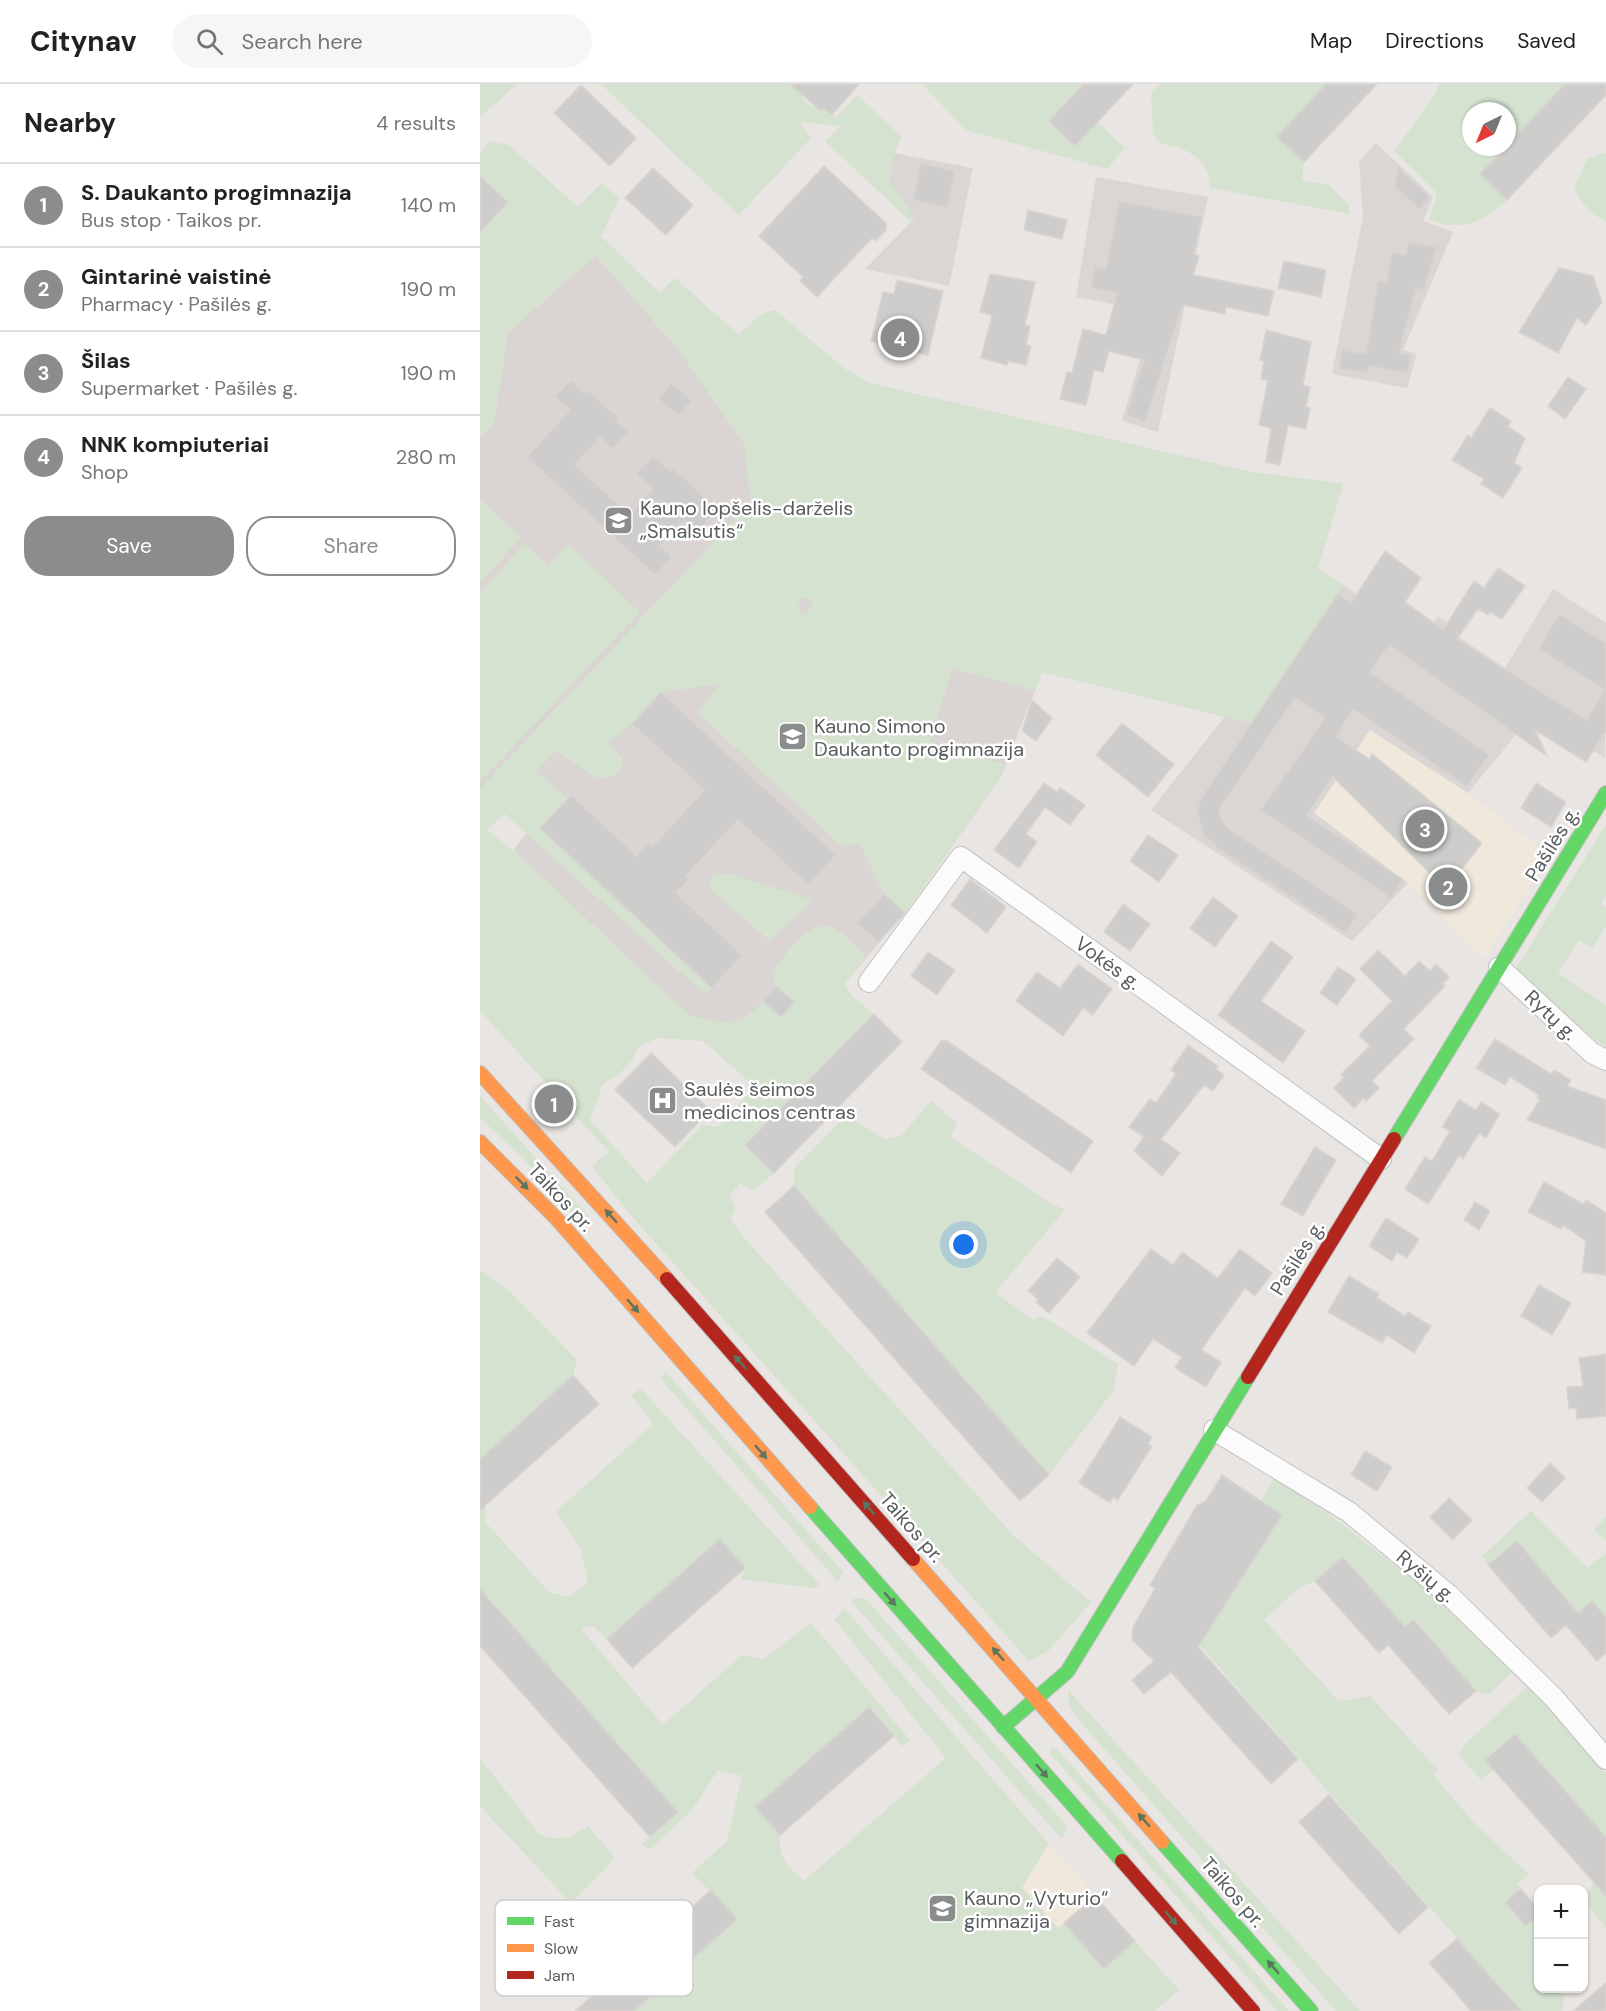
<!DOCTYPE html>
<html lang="en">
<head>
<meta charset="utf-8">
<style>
	:root { --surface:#fff; --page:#f6f6f6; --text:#222; --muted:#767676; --line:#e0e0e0; --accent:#8b8d8d }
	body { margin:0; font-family:"DM Sans",sans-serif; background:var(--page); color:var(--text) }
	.controls { position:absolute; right:18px; bottom:18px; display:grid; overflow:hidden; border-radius:12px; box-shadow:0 2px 4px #0004 }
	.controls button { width:54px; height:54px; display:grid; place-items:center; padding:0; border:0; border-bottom:2px solid var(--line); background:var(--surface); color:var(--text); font:30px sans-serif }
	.compass { position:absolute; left:982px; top:18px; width:54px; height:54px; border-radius:50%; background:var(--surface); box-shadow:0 2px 4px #0004; rotate:223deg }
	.you { position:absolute; left:484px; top:1161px; width:21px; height:21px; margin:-15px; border:4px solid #fff; border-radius:50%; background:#1a73e8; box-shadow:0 0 0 9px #1a73e833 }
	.badge { display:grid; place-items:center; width:39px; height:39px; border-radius:50%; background:var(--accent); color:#fff; font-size:20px; font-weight:700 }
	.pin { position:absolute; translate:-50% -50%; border:3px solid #fff; box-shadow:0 2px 6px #0006 }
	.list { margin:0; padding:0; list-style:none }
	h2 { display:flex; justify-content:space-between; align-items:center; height:78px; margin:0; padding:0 24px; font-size:26px }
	h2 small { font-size:20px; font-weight:400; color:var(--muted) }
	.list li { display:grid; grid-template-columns:39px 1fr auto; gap:18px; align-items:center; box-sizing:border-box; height:84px; padding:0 24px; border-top:2px solid var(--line) }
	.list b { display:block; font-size:22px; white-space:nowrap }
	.list p { margin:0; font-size:20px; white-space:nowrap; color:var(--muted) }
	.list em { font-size:20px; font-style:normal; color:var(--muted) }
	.actions { display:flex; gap:12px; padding:18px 24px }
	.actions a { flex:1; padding:14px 0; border:2px solid var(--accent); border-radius:24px; text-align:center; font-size:21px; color:var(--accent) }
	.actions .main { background:var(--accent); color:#fff }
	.icon { flex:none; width:33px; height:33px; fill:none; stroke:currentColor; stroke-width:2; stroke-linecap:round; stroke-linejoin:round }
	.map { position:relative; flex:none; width:1126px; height:1927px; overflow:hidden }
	header { display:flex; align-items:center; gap:36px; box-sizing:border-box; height:84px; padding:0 30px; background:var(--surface); border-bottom:2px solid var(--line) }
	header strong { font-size:28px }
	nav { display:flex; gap:33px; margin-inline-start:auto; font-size:21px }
	.search { width:420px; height:54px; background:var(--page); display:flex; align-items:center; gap:15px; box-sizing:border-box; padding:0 21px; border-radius:33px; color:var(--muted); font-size:22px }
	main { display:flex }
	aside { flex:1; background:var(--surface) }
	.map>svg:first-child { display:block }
</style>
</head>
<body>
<header>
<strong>Citynav</strong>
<div class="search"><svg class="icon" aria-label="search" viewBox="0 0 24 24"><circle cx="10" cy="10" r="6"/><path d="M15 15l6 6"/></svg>Search here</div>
<nav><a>Map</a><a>Directions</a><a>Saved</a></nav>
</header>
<main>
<aside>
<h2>Nearby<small>4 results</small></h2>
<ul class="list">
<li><span class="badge">1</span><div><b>S. Daukanto progimnazija</b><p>Bus stop · Taikos pr.</p></div><em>140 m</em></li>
<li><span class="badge">2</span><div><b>Gintarinė vaistinė</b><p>Pharmacy · Pašilės g.</p></div><em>190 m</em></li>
<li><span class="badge">3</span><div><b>Šilas</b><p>Supermarket · Pašilės g.</p></div><em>190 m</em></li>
<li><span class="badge">4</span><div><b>NNK kompiuteriai</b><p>Shop</p></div><em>280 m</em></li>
</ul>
<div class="actions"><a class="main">Save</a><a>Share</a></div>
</aside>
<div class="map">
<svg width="1126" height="1927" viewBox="0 0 1126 1927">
	<rect width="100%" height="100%" fill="#e8e5e2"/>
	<g fill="#f1e8dc">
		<path d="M890 646 988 709 1070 772 1004 874 928 799 834 729Z"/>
		<path d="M495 1675 699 1906 675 1927 624 1885 584 1840 579 1844 542 1804Z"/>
	</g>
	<g fill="#d9d6d4">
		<path d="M896 59 953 113 943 137 973 148 923 266 937 270 927 304 852 290 883 133 879 77Z"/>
		<path d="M414 69 493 84 469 202 385 185 435 134 410 99Z"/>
		<path d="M616 93 728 113 678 348 642 337 674 228 596 213Z"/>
		<path d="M863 501 926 544 939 527 954 538 958 532 979 546 977 552 1025 584 1073 505 1126 539 1125 674 1053 630 988 709 890 646 834 729 928 799 872 857 671 726 746 631 771 639Z"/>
	</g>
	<g fill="#dad5d2">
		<path d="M116 171 199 266 265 361 271 419 0 705V498L40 454 0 416V353L14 339 28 248Z"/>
		<path d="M389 299 770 388 863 400 838 484 863 501 771 639 562 588 521 693 425 829 364 900 372 912 286 1004 33 766 52 743 26 721Z"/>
	</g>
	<g fill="#d5e2cf" fill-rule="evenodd">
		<path d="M0 0H37L0 33Z"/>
		<path d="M121 0H323L324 16 332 23 335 21 341 27 344 24 356 33 377 11 422 53 414 69 410 99 435 134 431 138 345 57 361 42 319 38 331 54 259 131Z"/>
		<path d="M442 0H604L569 38 595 62 618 38 645 64 627 85 486 46Z"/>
		<path d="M680 0H846L797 53 824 78 822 97 847 100 869 121V130L731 104C727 69 708 67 678 58L673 48 671 9Z"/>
		<path d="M959 0H1085L1027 62V27H991V63H1026L1000 90 1027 116C1001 138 982 149 949 135L957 110 914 67 953 14Z"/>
		<path d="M9 57 29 61 98 123 122 99 139 114 121 152 180 209 195 194 259 251 279 231 295 226 365 285 389 299 770 388 863 400 838 484 863 501 771 639 562 588 555 607 472 584 450 660 524 680 521 693 425 829 404 810 380 760 361 761 217 628 240 600 181 608 152 640 127 659 142 673 141 683 134 692 117 694 76 667 57 687 88 715 61 745 232 904 226 908 220 906 25 730 7 746 33 766 209 931C241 940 260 944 283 917L301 933 314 918 296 902 291 889C306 872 327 834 353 844 363 847 374 862 382 869L385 874 364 901 372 912 394 930 265 1060 294 1089 273 1107 260 1099 250 1111 255 1126 251 1135 265 1155 534 1452 611 1518 568 1567 549 1577 148 1128 112 1082 129 1068 0 927V705L271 419 265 361 199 266 116 171 28 248 14 339 0 353V148L28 118 0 92V69ZM318 514 333 515 328 530 321 529ZM177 954 223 957 275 1003 238 1043 222 1041 167 1099 110 1036 123 1000C138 992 154 980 158 963Z"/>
		<path d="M1126 69V137C1109 130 1102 119 1094 103L1108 74Z"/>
		<path d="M0 416 41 453 0 498Z"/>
		<path d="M45 460 68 482 88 460 160 528 0 698V508Z"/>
		<path d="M1126 741V812L1121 819 1126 823V842L1112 864 1099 856 1078 889 1126 921V963L1099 944 1036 884Z"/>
		<path d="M248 789 333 816 290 857 233 808 229 796 235 791Z"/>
		<path d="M0 1012 110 1134 103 1141 42 1073 0 1034Z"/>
		<path d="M451 1017 477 1039 470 1053 567 1117 585 1126 518 1205 517 1210 553 1236 562 1232 638 1280 633 1307 569 1391 314 1102V1084L366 1031 405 1055 422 1051Z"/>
		<path d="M0 1186 30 1208 97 1276 93 1291 0 1375Z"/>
		<path d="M185 1287 363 1488 358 1498 181 1295Z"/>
		<path d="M161 1305 339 1500 335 1504 261 1495 265 1484 240 1456 127 1555 113 1542 101 1545 183 1641 262 1571 284 1575 331 1539 430 1656 422 1662 389 1624 275 1722 300 1751C297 1774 308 1782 324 1797L466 1674 354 1535 365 1525 569 1760 542 1804 578 1844 584 1839 624 1884 655 1857 699 1906 675 1927H154L257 1835 212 1789 247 1757 262 1692 238 1686 212 1726 172 1764 168 1765 162 1760 198 1728 0 1505V1415L6 1421 5 1438 69 1508 89 1513 108 1498 101 1466 76 1428 173 1340 151 1311Z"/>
		<path d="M794 1394 851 1432 952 1510 1034 1586 1009 1610 996 1607 932 1536 925 1543 863 1473 835 1497 819 1504 784 1536 859 1617 890 1612 958 1686 953 1691 996 1741 1049 1790 1037 1800 1041 1805 1025 1819 1046 1842 1058 1831V1904L1085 1905 1082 1927H1041L709 1549 716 1545 729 1546 801 1431 781 1417Z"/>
		<path d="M1051 1427 1107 1484 1126 1469V1533L1098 1529 1037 1457 1008 1481 1002 1472Z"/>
		<path d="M1126 1433V1457L1114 1445Z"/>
		<path d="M377 1514 386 1515 588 1743 582 1755 370 1516Z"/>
		<path d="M1046 1604H1051L1087 1641 1126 1689V1753L1035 1650 1005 1675 1014 1685 1001 1696 979 1671 986 1659Z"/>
		<path d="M588 1606 880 1927H856L596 1633 589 1620Z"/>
		<path d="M571 1664H576L809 1927H797L570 1669Z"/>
		<path d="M0 1674 59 1750C79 1759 91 1754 108 1742L135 1774 91 1819 0 1722Z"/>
		<path d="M1114 1799 1126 1812V1844L1104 1815V1811Z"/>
	</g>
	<g fill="#cfcdcb" stroke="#d7d4d2" stroke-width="1.5">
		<path d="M310 0H379L352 31 344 24 341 27Z"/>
		<path d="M604 0H653L595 62 569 37Z"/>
		<path d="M846 0H897L824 78 797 53Z"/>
		<path d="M1085 0H1126V11L1027 116 1000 90Z"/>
		<path d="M101 1 156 54 130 82 74 29Z"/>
		<path d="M441 79 475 87 467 124 433 116Z"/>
		<path d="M344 82 406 139V146L395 157 392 154 337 213 320 197 323 193 279 152Z"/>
		<path d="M918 83 950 113 939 125 915 102Z"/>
		<path d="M173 84 213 121 186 151 145 114Z"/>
		<path d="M0 92 28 118 0 148Z"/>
		<path d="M639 117 722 133 714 170 719 172 713 191 794 207 788 232 746 223 745 230 703 221 665 338 646 331 664 276 629 267 623 288 614 286 606 321 580 315 587 288 592 289 603 245 626 251 637 209 611 204 615 183 626 185Z"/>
		<path d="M548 126 587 136 582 155 544 146Z"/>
		<path d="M928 158 957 163 944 206 936 204 919 269 931 271 928 289 889 282 887 289 859 284 862 266 886 270 898 197 907 198 912 168 926 171Z"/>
		<path d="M804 177 846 186 841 213 798 204Z"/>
		<path d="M1079 184 1113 192 1122 218 1106 241 1097 234 1078 269 1039 248Z"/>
		<path d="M510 190 555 198 545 241 550 242 546 261 551 262 546 281 528 277 527 281 501 274 512 231 500 228Z"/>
		<path d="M417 196 463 207 448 271 391 257 403 208 414 210Z"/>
		<path d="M786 246 831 258 823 301 830 303 826 323 830 324 826 345 808 341 800 381 786 378 791 344 779 341 788 296 781 295 784 277 780 276Z"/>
		<path d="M1088 293 1106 305 1085 335 1068 322Z"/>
		<path d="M91 296 105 309 108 306 139 334 136 337 148 348 133 365 120 353 95 381 150 431 173 405 156 390 173 372 190 387 193 384 224 413 222 416 235 428 217 448 204 436 180 462 192 473 175 491 47 373 90 326 75 313Z"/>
		<path d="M192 299 212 317 198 332 178 314Z"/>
		<path d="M1010 324 1031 337 1028 343 1045 354 1034 379 1042 384 1023 414 1001 400 1004 395 972 376 988 351 991 354Z"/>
		<path d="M905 467 941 494 925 518 963 546 994 497 1004 504 1018 484 1045 502 1022 535 1010 528 1008 531 998 525 977 555 1106 636 1125 606 1059 565 1079 530 1126 559V647L1106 678 1055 646 1067 672 909 561 890 588 1009 671 987 703 874 625 860 644 862 646 857 653 889 675 892 670 1002 759 966 805 853 693 827 731 923 796 911 814 781 726 845 634 815 614 739 725 742 737 750 746 878 830 866 849 738 764 723 750 717 726 723 711 858 510 871 519Z"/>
		<path d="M181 608 356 771 328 801 258 736 206 792 210 795 196 809 262 871 232 904 60 744 91 711 157 772 169 758 173 762 224 706 152 640Z"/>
		<path d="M552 616 572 634 556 657 542 647Z"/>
		<path d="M642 639 694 680 668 713 616 671Z"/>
		<path d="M564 699 577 708 580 704 605 721 590 741 565 723 546 750 557 758 539 784 514 766Z"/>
		<path d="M1056 699 1086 718 1071 743 1041 724Z"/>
		<path d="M668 751 698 771 679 798 650 777Z"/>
		<path d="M490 795 526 823 507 849 471 821Z"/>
		<path d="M404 810 425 829 398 858 377 839Z"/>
		<path d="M733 813 758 832 735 863 710 844Z"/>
		<path d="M643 820 670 840 650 867 624 848Z"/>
		<path d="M791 857 813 873 781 917 825 947 803 979 738 931Z"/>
		<path d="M898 866 925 892 939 877 950 887 956 880 969 893 963 900 965 902 924 945 934 955 892 997 899 1004 886 1017 884 1014 874 1024 854 1004 864 993 861 990 890 962 879 951 912 917 880 885Z"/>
		<path d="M448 868 475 886 457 911 431 892Z"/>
		<path d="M598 880 632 905 613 931 603 924 583 952 536 917 557 888 580 904Z"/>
		<path d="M858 883 876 895 857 921 840 909Z"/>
		<path d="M296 902 314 918 301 933 283 917Z"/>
		<path d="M394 930 422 958 294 1089 265 1061Z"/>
		<path d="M1015 955 1071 990 1074 986 1091 996 1087 1002 1126 1016V1065L1047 1036 1060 1016 1057 1014 1059 1011 1030 993 1025 1001 996 984Z"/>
		<path d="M461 957H467L613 1057 591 1089 441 985Z"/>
		<path d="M708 961 738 982 736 985 744 991 733 1007 724 1001 681 1055 700 1069 682 1092 654 1067 664 1053 649 1043 670 1015 676 1019 696 990 691 986Z"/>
		<path d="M171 969 230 1026 195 1063 135 1006Z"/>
		<path d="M979 1016 996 1026 1001 1018 1020 1030 1006 1054 999 1049 983 1075 979 1072 948 1120 925 1105 945 1073 952 1077 970 1047 962 1043Z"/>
		<path d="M835 1063 856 1076 823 1132 801 1120Z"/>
		<path d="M1064 1098 1103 1120 1106 1116 1126 1129V1191L1102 1188 1106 1157 1083 1141 1081 1145 1048 1128Z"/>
		<path d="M314 1102 569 1391 540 1417 285 1128Z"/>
		<path d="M995 1118 1010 1127 999 1146 984 1136Z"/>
		<path d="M906 1134 939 1155 927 1174 917 1168 912 1177 889 1162Z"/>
		<path d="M671 1165 693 1181 702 1168 738 1194 760 1165 792 1189 775 1212 765 1204 721 1266 741 1278 726 1303 695 1284 702 1273 673 1255 654 1282 607 1249Z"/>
		<path d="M577 1174 600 1193 569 1229 556 1218 558 1215 548 1207Z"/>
		<path d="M869 1192 899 1210 897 1214 925 1232 928 1228 951 1242 934 1269 907 1251 902 1259 848 1228Z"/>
		<path d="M1059 1201 1091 1219 1072 1251 1041 1232Z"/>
		<path d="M1126 1270V1332L1097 1335 1096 1324 1089 1325 1087 1303 1103 1302 1099 1274Z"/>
		<path d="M93 1291 119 1320 0 1426V1375Z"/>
		<path d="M640 1333 672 1353 668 1360 672 1362 638 1416 633 1413 630 1419 599 1399Z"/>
		<path d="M885 1367 912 1383 897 1407 871 1391Z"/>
		<path d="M1070 1379 1085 1394 1062 1418 1047 1404Z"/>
		<path d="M742 1391 802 1431 718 1563 818 1675 791 1700 691 1588 664 1610 652 1596 674 1577 652 1556 653 1543 675 1505 670 1501 717 1421 726 1417Z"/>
		<path d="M969 1414 992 1436 973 1456 950 1433Z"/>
		<path d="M240 1455 265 1484 152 1584 127 1555Z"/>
		<path d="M1037 1457 1098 1529 1112 1517 1126 1533V1569L1117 1577 1086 1541 1071 1554 1008 1481Z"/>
		<path d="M863 1473 925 1543 933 1535 996 1607 969 1630 908 1561 899 1569 835 1497Z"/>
		<path d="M0 1505 198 1728 170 1753 0 1562Z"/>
		<path d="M389 1623 414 1652 300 1751 275 1723Z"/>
		<path d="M1035 1650 1126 1753V1812L1005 1676Z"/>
		<path d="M849 1711 948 1823 919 1850 819 1738Z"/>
		<path d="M1041 1805 1059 1826V1831L1046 1842 1025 1818Z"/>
		<path d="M231 1806 257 1835 154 1927H95Z"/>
		<path d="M615 1812 655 1857 624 1885 584 1839Z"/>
		<path d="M977 1855 1041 1927H991L975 1908 949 1879Z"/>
		<path d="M1126 1899V1927H1093Z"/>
	</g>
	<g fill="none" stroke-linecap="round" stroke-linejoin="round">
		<defs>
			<g id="street">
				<path d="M1019 883 1112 969 1126 976"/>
				<path d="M389 898 481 773 901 1075"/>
				<path d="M734 1346 869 1428 969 1511 1074 1614 1126 1675"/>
			</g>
			<g id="fast">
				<path d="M914 1055 1126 709"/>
				<path d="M330 1423 642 1777"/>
				<path d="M523 1643 587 1588 768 1293"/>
				<path d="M682 1758 831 1927"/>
			</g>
			<g id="slow">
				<path d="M0 989 187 1195"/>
				<path d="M0 1058 76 1134 330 1423"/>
				<path d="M433 1475 682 1758"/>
			</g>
			<g id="jam">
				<path d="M187 1195 433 1475"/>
				<path d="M768 1293 914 1055"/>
				<path d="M642 1777 773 1927"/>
			</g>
		</defs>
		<use href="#street" stroke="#c2c2c2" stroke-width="22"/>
		<use href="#fast" stroke="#c2c2c2" stroke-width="16"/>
		<use href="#slow" stroke="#c2c2c2" stroke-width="16"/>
		<use href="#jam" stroke="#c2c2c2" stroke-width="16"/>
		<use href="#street" stroke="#fcfbfb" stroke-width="20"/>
		<use href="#fast" stroke="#63d668" stroke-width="14"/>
		<use href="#slow" stroke="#ff974d" stroke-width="14"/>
		<use href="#jam" stroke="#b3261e" stroke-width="14"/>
	</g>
	<defs><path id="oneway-solid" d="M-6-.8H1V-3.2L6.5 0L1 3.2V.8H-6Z" transform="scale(1.5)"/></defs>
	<g fill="#5b7561">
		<use href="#oneway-solid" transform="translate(42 1099) rotate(45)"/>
		<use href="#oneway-solid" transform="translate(131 1132) rotate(-132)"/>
		<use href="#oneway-solid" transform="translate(153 1222) rotate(49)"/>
		<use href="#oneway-solid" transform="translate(260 1278) rotate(-131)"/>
		<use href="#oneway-solid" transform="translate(281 1368) rotate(49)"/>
		<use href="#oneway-solid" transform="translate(389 1424) rotate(-131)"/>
		<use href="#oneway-solid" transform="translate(410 1515) rotate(49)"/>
		<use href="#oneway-solid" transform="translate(518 1570) rotate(-131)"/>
		<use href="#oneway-solid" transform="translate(562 1687) rotate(49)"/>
		<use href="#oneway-solid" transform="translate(664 1736) rotate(-131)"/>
		<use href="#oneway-solid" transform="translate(691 1834) rotate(49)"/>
		<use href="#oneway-solid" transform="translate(793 1883) rotate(-131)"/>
	</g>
	<defs>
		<symbol id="school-square" viewBox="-11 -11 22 22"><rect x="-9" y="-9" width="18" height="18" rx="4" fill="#8b8d8d" stroke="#fff"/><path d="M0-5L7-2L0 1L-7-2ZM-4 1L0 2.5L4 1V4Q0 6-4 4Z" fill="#fff"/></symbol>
		<symbol id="hospital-square" viewBox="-11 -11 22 22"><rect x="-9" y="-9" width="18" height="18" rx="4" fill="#8b8d8d" stroke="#fff"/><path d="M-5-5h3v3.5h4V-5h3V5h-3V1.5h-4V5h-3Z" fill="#fff"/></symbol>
	</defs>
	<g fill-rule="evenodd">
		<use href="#school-square" x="122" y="420" width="33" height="33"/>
		<use href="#school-square" x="296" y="636" width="33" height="33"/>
		<use href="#hospital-square" x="166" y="1000" width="33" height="33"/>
		<use href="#school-square" x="446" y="1808" width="33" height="33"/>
	</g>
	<g text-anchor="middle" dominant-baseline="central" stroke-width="5" stroke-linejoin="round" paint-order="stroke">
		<g font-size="20" fill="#595d5f" stroke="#fff" text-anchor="start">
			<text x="160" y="424">Kauno lopšelis-darželis<tspan x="160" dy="23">„Smalsutis“</tspan></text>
			<text x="334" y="642">Kauno Simono<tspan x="334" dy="23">Daukanto progimnazija</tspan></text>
			<text x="204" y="1005">Saulės šeimos<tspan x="204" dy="23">medicinos centras</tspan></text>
			<text x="484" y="1814">Kauno „Vyturio“<tspan x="484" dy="23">gimnazija</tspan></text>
		</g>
		<g font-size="20" fill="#595d5f" stroke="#fff">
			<text transform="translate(1072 760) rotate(-58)">Pašilės g.</text>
			<text transform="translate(628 879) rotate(36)">Vokės g.</text>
			<text transform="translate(1071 931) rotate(43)">Rytų g.</text>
			<text transform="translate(81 1113) rotate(47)">Taikos pr.</text>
			<text transform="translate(817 1174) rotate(-58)">Pašilės g.</text>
			<text transform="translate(432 1443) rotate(49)">Taikos pr.</text>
			<text transform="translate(946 1492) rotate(40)">Ryšių g.</text>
			<text transform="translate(753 1808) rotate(49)">Taikos pr.</text>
		</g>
	</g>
	<rect x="15" y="1816" width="198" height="96" rx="9" fill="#fff" stroke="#cdcecf" stroke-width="1.5"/>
	<rect x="27" y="1833" width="27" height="8" fill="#63d668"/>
	<rect x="27" y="1860" width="27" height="8" fill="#ff974d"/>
	<rect x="27" y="1887" width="27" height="8" fill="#b3261e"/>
	<g font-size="16" fill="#595d5f">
		<text x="64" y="1843">Fast</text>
		<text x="64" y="1870">Slow</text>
		<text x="64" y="1897">Jam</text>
	</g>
</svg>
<div class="controls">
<button>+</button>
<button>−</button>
</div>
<svg class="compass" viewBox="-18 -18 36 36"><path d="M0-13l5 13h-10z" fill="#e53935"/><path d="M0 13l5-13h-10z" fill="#767676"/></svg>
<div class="you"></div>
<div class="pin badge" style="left:74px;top:1020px">1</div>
<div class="pin badge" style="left:968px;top:803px">2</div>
<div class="pin badge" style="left:945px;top:745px">3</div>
<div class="pin badge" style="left:420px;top:254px">4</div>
</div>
</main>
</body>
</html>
